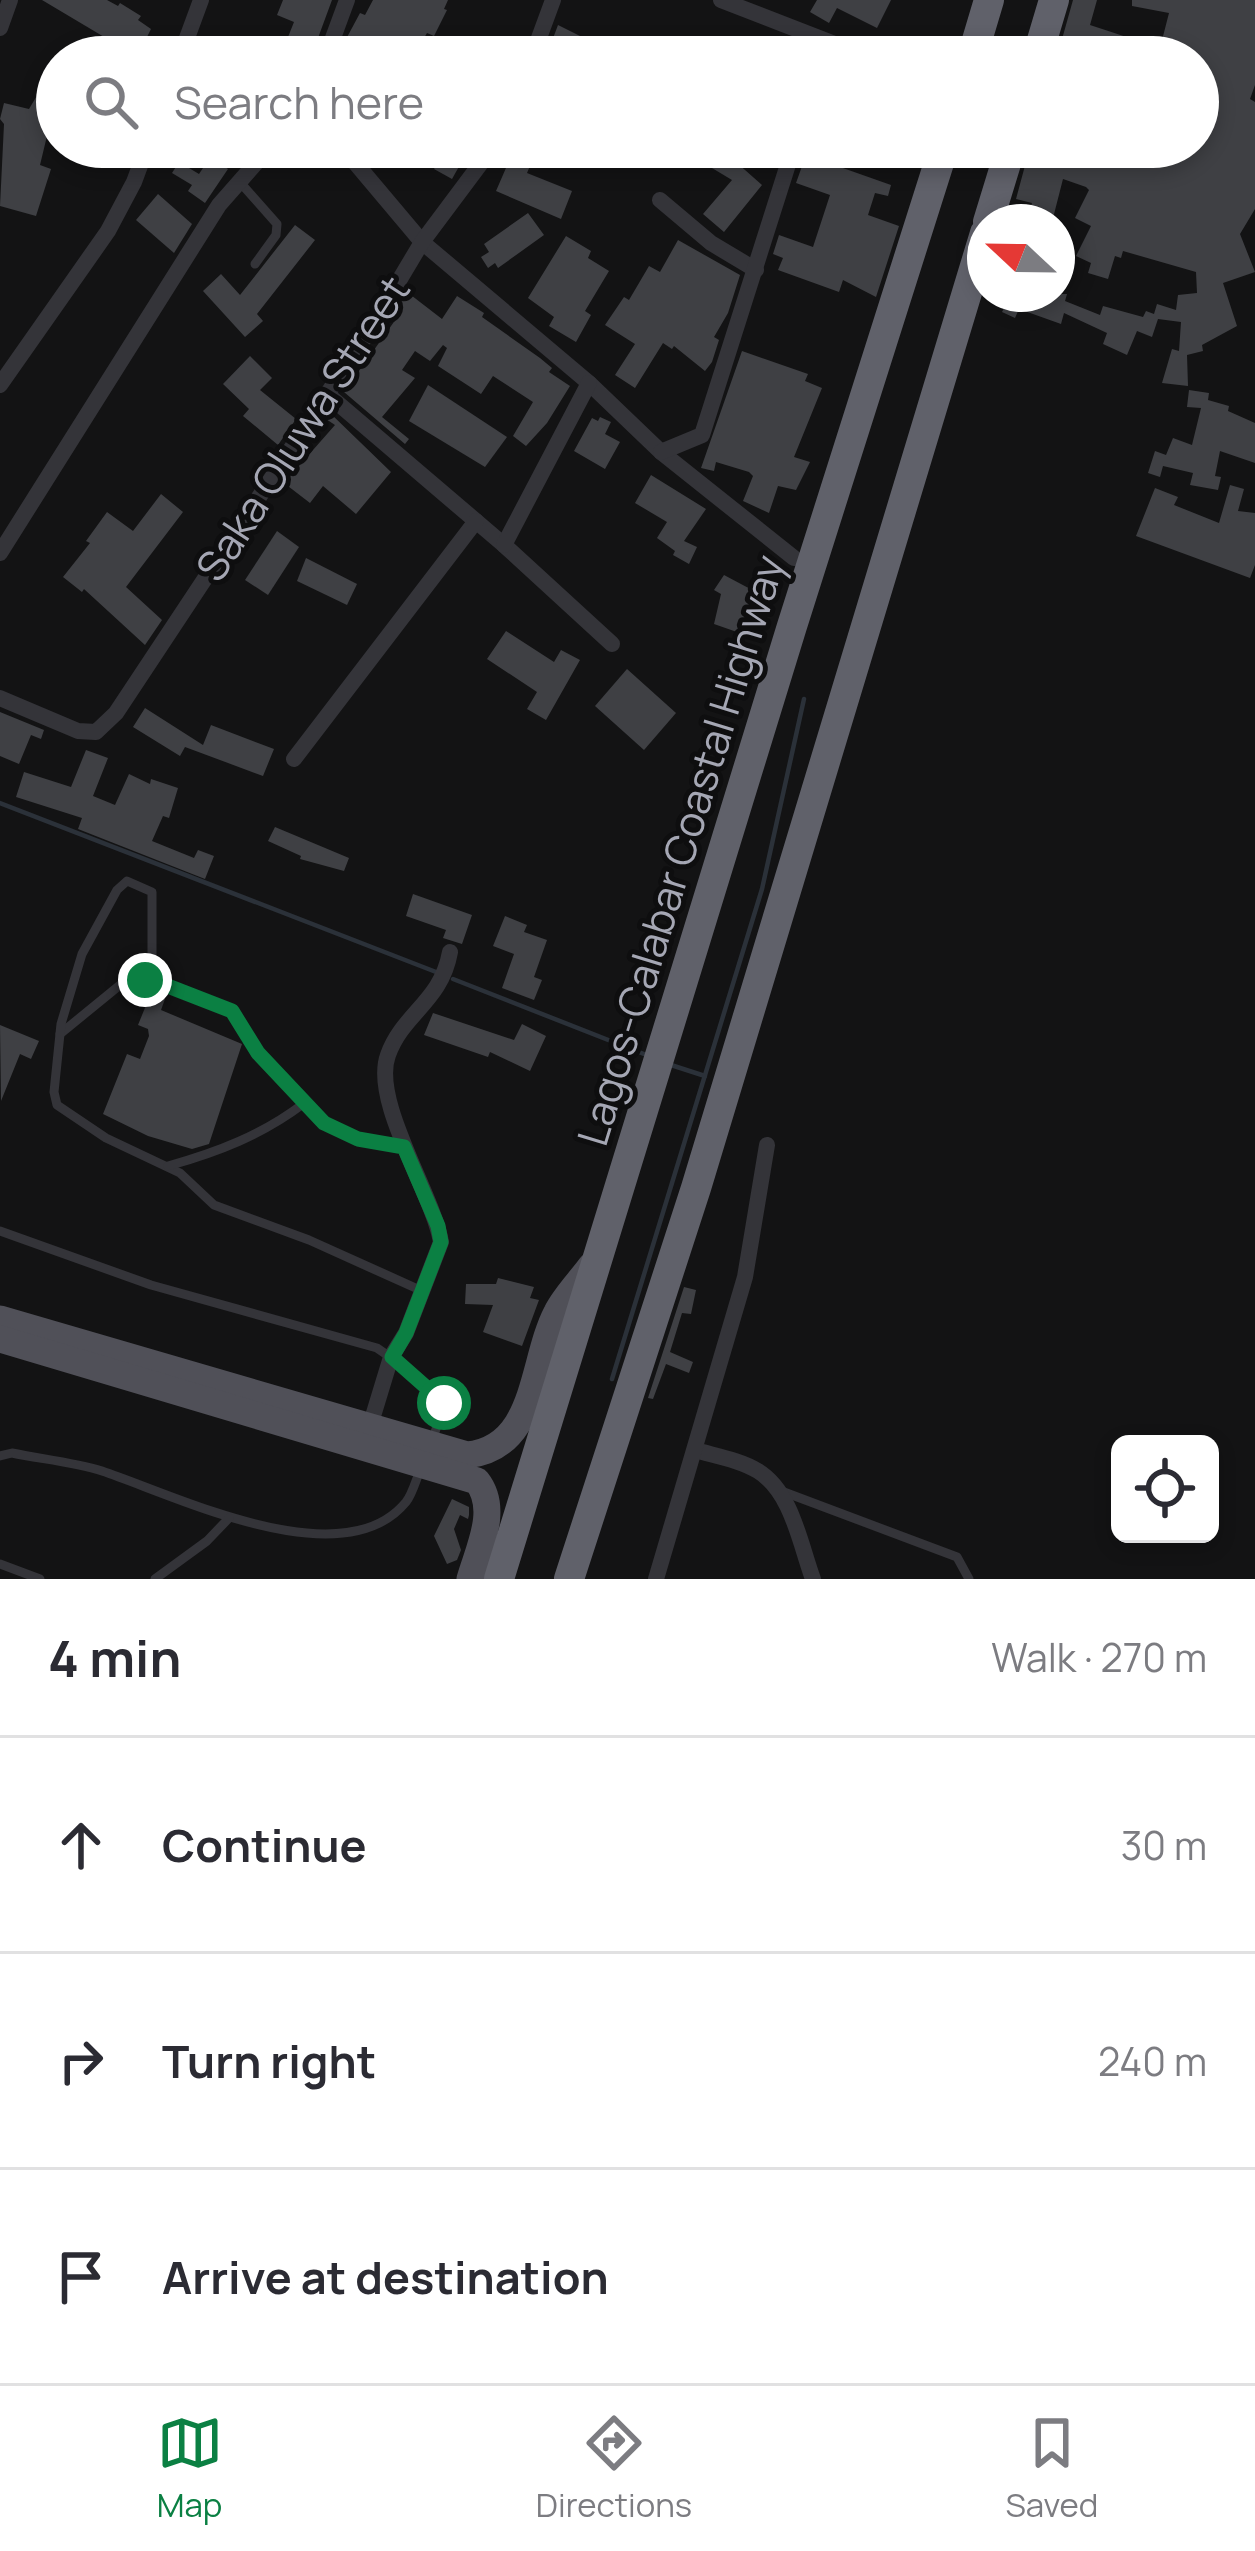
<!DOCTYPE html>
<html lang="en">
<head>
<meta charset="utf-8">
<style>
	:root { --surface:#fff; --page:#f2f2f3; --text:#2b2b33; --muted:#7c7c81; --line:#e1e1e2; --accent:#0b8043 }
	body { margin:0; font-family:Manrope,sans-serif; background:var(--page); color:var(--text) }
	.controls { position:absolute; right:36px; bottom:36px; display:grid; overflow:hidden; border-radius:18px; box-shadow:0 6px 18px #0003 }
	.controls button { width:108px; height:108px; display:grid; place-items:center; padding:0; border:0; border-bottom:3px solid var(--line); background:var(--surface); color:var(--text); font:60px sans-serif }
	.compass { position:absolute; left:967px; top:204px; width:108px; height:108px; border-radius:50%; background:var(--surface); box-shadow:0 6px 18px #0003; rotate:292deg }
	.stop { position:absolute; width:36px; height:36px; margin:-27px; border:9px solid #0b8043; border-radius:50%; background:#fff }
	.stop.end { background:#0b8043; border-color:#fff; box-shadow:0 3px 12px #0008 }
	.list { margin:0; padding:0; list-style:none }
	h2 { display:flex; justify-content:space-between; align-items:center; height:156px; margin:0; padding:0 48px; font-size:51px }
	h2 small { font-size:39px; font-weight:400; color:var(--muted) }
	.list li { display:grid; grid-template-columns:78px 1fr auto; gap:36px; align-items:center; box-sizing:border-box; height:216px; padding:0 48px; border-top:3px solid var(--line) }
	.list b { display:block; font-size:45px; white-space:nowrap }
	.list em { font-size:39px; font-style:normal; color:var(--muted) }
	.icon { flex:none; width:66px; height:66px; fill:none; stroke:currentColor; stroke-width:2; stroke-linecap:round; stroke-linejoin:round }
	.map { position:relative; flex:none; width:1255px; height:1579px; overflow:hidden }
	.search { position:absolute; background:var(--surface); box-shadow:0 6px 18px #0003; left:36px; right:36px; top:36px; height:132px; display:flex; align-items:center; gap:30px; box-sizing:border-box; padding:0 42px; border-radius:66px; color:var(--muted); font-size:45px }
	.sheet { height:804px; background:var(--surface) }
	nav { display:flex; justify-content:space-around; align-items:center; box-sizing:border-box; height:168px; border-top:3px solid var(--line); background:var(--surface); font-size:33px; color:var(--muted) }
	nav a { display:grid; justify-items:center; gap:6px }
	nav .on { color:var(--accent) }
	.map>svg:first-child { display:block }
</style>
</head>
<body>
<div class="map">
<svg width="1255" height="1579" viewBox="0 0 1255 1579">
	<rect width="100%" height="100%" fill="#131314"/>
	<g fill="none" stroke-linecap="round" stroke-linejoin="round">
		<g stroke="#2b3139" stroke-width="4.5">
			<path d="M0 803 436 972"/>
			<path d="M453 979 649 1056"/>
			<path d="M671 1065 705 1076"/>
			<path d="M612 1379 762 889 804 699"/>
		</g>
	</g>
	<g fill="#3f4044">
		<path d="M42 0H107L118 6 120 3 141 16 138 20 151 29 137 57H122L126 50Z"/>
		<path d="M283 0H332L311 57H255L260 43 282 52 294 22 277 15Z"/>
		<path d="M373 0H448L444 9 447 10 434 36 427 33 413 57H357L361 50 345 41 360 13 365 15Z"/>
		<path d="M817 0H891L877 28 837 8 829 23 810 12Z"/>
		<path d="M1073 0H1097L1090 25 1160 48 1169 13 1132 6V0H1255V85L1250 99 1255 102V209L1240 234 1255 272 1223 283 1237 326 1202 345 1203 351 1187 355 1188 386 1162 383 1172 349 1179 351 1181 322 1158 319 1152 337 1137 331 1127 355 1103 344 1107 333 1064 313 1061 324 1019 309 1015 318 1002 312 1011 294H1067L1065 301 1100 315 1103 306 1143 317 1146 311 1154 314 1157 304 1176 310 1178 295 1197 293 1196 272 1123 251 1121 258 1115 256 1108 279 1088 273 1091 263 1076 256 1091 226 1075 218 1089 190 1086 187 1063 179 1052 222H1025L1032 203 1016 199 1030 147H1152L1178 152V147H1198L1206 113 1198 110V57H1057Z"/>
		<path d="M558 25 582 37 573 57H546Z"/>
		<path d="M57 62V114L53 111 40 165 51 169 36 216 0 206 4 124 0 119 4 103 29 109Z"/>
		<path d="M217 147H235L225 167 228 169 205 203 188 191 192 185 172 173 179 162 199 174Z"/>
		<path d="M417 147H470L452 179 434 169 441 157Z"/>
		<path d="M506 147H538L527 173 572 191 561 219 496 191 509 161 501 157Z"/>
		<path d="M677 147H719L762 185 724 232 703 214 732 180Z"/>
		<path d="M806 155 891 185 888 196 875 193 868 215 899 226 876 297 843 280 839 292 778 270 783 258 773 254 779 235 813 247 830 195 796 183Z"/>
		<path d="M158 194 192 224 174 253 136 220Z"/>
		<path d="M528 213 544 235 498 268 495 263 488 268 481 257 489 252 484 244Z"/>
		<path d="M295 225 315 240 257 314 263 321 245 337 203 291 221 274 240 295Z"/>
		<path d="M566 236 591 251 588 258 609 271 585 311 591 315 576 342 549 326 554 317 528 298Z"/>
		<path d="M678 240 740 275 728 313 714 337 719 340 712 362 705 371 674 346 672 349 663 343 635 388 615 375 635 344 605 325 624 297 629 300 649 266 660 272Z"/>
		<path d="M407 292 442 319 457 296 484 313 482 317 540 358 552 368 549 372 570 386 547 423 526 446 513 436 533 402 493 376 481 394 438 366 447 348 443 345 430 361 415 351 402 370 415 378 382 417 409 439 405 444 344 392 401 312 397 308Z"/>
		<path d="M742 351 808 374 805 381 822 388 794 457 810 462 796 490 778 486 769 513 743 501 753 476 749 472 716 462 714 471 701 468Z"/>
		<path d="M250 356 272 378 260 390 296 419 278 445 243 416 249 409 223 384Z"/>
		<path d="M428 385 507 437 485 467 409 421Z"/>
		<path d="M1189 390 1209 393 1208 400 1229 406 1228 411 1255 423V463L1220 451 1215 476 1221 477 1218 490 1190 485 1193 473 1163 466 1160 477 1148 473 1155 451 1166 455 1173 438 1192 445 1201 408 1187 407Z"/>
		<path d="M330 413 391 472 356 514 323 486 310 503 284 483 335 425 326 419Z"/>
		<path d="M600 417 611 422 605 434 620 442 605 469 574 451 592 418 598 421Z"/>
		<path d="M651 475 706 509 684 541 697 547 689 564 673 555 675 551 657 538 667 522 635 503Z"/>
		<path d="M1230 485 1244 489 1238 511 1255 513V565L1250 578 1136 536 1155 488 1178 497 1174 505 1219 523Z"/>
		<path d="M161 494 183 512 126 587 162 620 145 645 84 589 82 592 63 577 90 543 86 541 107 512 133 531Z"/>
		<path d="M277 531 299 547 268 595 245 580Z"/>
		<path d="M306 558 357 584 347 605 297 581Z"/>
		<path d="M724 575 769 599 753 625 758 628 754 638 714 624 721 594 714 590Z"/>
		<path d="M506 631 554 662 561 650 580 660 546 720 527 709 537 692 487 659Z"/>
		<path d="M627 669 676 713 644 750 595 706Z"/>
		<path d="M145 708 203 745 211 725 274 749 263 776 185 747 180 756 133 727Z"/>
		<path d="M0 712 44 730 41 739 31 735 19 764 0 756Z"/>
		<path d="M86 750 108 758 93 796 115 805 129 774 150 784 151 779 178 788 169 818 163 816 152 841 194 858 198 850 214 856 205 879 78 829 82 818 16 797 24 772 71 787Z"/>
		<path d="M275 827 349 858 344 871 300 859 301 856 268 841Z"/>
		<path d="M413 894 472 915 462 944 443 938 446 930 406 916Z"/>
		<path d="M505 916 527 925 524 932 547 940 534 977 542 980 534 1000 502 988 514 954 493 946Z"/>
		<path d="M151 993 165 999 161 1010 242 1044 209 1144 192 1149 148 1136 103 1114 127 1054 140 1059 149 1036 148 1029 138 1025Z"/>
		<path d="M433 1013 514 1040 522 1024 546 1036 530 1071 490 1052 488 1057 424 1035Z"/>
		<path d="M0 1025 39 1041 31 1059 20 1054 1 1101Z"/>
		<path d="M498 1278 534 1287 530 1298 539 1300 522 1346 483 1332 493 1305 465 1304 466 1284H496Z"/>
		<path d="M684 1287 696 1290 691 1314 682 1313 670 1352 693 1362 689 1373 666 1364 653 1399 648 1398Z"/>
		<path d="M452 1499 469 1507V1515L468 1519 460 1515 454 1529 461 1550 457 1560 447 1564 434 1536Z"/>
	</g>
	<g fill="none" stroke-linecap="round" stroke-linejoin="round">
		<g stroke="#343439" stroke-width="9">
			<path d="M238 180 277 224 276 235 255 264"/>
			<path d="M60 1034 120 985 152 976"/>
			<path d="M404 1147 358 1139 324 1123 258 1053 232 1011 160 983 152 976V892L127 881 117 890 82 954 61 1024 54 1092 57 1105 106 1138 180 1173 214 1205 309 1240 420 1290"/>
			<path d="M168 1166C218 1152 262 1135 303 1104"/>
			<path d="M0 1231 151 1285 377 1348 416 1375 444 1403 432 1442"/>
			<path d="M0 1456 12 1453C41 1459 74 1462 102 1471 177 1496 343 1579 406 1502 413 1493 416 1479 421 1468"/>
			<path d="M784 1492 957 1557 969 1579"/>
			<path d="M0 1564 40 1579"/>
			<path d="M155 1579 207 1541 229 1518"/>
		</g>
		<g stroke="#343439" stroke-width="16">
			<path d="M721 0 868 57"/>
			<path d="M0 28 10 0"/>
			<path d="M180 57 201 0"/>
			<path d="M326 57 347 0"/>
			<path d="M532 57 553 0"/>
			<path d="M342 147 422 242 589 383 661 452 794 558"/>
			<path d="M660 200 711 243 756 270"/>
			<path d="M0 385 108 231 134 182 147 147"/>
			<path d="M327 394 504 545 612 644"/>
			<path d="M661 452 702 435 791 155"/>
			<path d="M504 545 589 383"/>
			<path d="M0 553 219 205 270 147"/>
			<path d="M0 698 78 731 96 732 116 713 369 331 422 242 493 147"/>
			<path d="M294 759 476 521"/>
			<path d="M370 1426 391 1357 406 1333 441 1242C433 1194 371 1101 388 1055 403 1013 441 1002 450 952"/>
			<path d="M695 1450C716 1456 740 1460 758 1471 792 1492 800 1544 813 1579"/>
			<path d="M656 1579 745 1277 767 1145"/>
		</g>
		<g stroke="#505058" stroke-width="27">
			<path d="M0 1319 467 1455C538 1448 531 1361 557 1312 565 1296 580 1281 591 1266"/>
			<path d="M0 1339 477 1481C499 1509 479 1548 470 1579"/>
		</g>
		<g stroke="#60616a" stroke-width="30">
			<path d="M972 57 989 0"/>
			<path d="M1037 57 1054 0"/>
			<path d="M988 222 1011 147"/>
			<path d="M499 1579 792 626 944 147"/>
			<path d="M569 1579 696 1188 985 233"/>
		</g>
	</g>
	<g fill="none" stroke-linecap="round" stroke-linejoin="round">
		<path stroke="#0b8043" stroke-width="15" d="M145 980 152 976 160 983 232 1011 258 1053 324 1123 358 1139 404 1147 438 1226 441 1242 406 1333 392 1357 444 1403"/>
	</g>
	<g text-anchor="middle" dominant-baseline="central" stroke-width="10" stroke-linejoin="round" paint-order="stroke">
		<g font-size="42" fill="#a5a7b4" stroke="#0e0e0f">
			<text transform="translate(302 428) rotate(-57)">Saka Oluwa Street</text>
			<text transform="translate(680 850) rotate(-73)">Lagos-Calabar Coastal Highway</text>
		</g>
	</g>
</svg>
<div class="controls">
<button><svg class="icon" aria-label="locate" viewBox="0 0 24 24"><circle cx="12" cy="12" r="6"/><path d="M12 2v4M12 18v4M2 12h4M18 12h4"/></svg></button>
</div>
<svg class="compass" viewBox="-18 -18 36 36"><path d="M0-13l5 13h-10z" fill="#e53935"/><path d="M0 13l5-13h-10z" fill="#7c7c81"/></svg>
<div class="stop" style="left:444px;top:1403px"></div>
<div class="stop end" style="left:145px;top:980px"></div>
<div class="search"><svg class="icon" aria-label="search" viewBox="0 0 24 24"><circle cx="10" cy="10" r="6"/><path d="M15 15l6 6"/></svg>Search here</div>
</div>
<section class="sheet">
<h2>4 min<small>Walk · 270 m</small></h2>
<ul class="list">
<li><svg class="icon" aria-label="ahead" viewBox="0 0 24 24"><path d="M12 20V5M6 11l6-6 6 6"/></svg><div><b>Continue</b></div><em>30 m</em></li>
<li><svg class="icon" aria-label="right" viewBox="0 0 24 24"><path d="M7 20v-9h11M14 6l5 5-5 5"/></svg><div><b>Turn right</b></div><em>240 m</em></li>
<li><svg class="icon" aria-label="arrive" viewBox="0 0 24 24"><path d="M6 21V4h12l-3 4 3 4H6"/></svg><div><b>Arrive at destination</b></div></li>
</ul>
</section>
<nav>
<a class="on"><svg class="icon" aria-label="map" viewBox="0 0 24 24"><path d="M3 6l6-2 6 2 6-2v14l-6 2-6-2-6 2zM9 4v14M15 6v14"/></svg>Map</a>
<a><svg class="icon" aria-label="directions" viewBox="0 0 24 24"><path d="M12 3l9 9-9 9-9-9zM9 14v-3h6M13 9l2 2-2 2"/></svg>Directions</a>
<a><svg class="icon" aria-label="saved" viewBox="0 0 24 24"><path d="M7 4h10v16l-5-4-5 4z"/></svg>Saved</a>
</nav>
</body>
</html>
